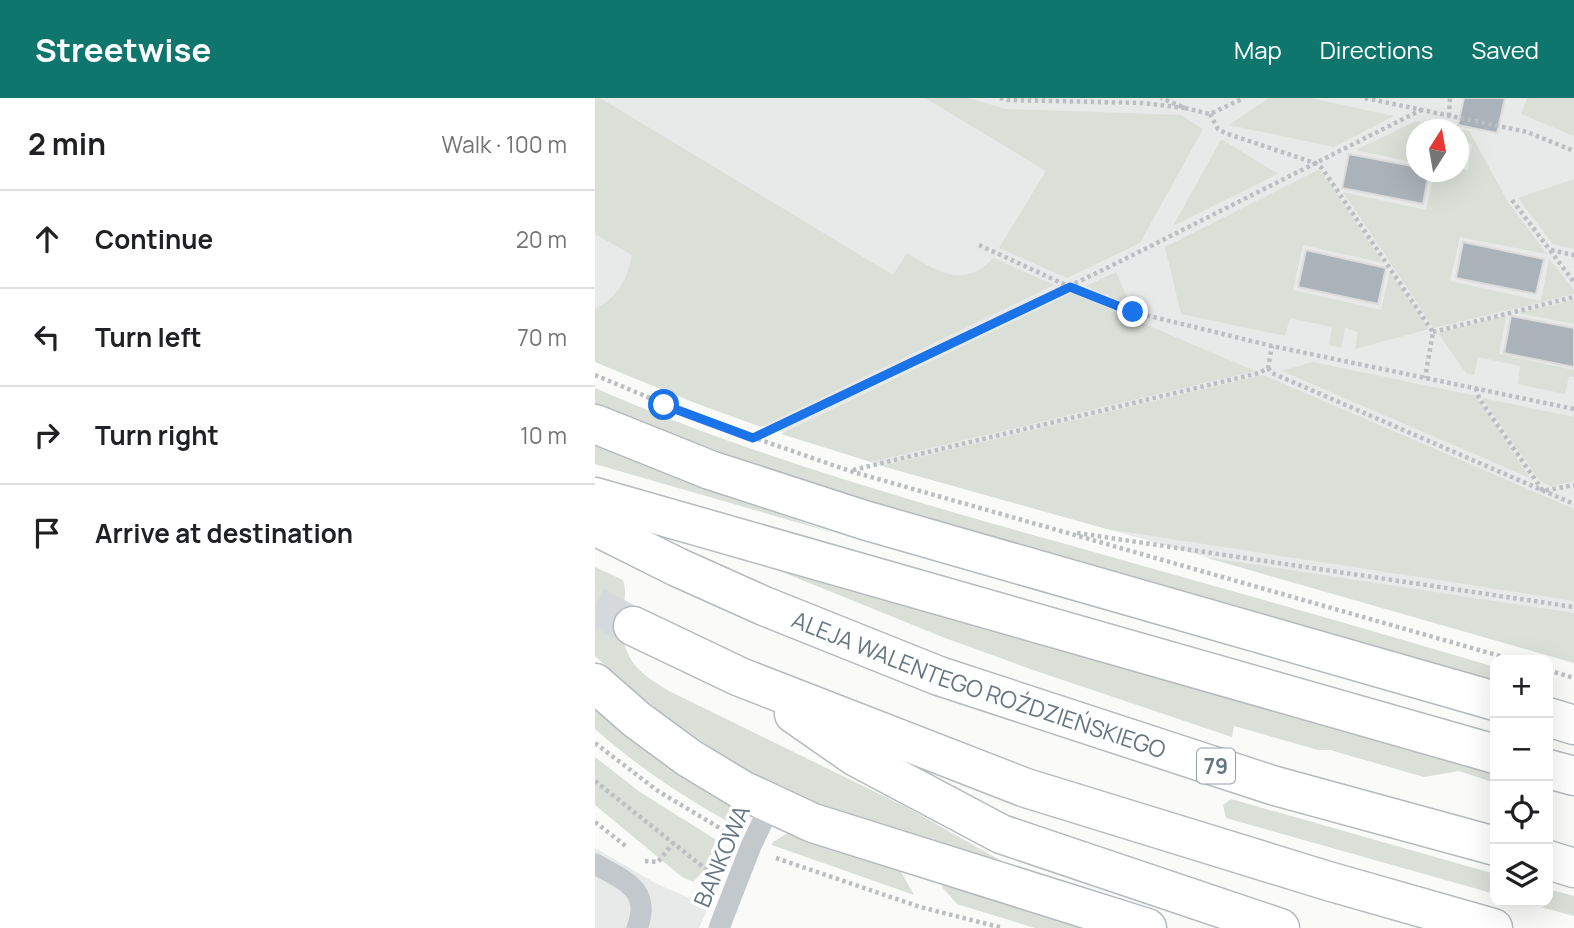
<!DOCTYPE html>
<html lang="en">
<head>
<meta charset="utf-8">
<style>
	:root { --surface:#fff; --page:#f6f6f6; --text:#202124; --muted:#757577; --line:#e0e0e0; --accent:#0f766e }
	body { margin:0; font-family:Manrope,sans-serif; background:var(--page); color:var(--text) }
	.controls { position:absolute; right:21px; bottom:21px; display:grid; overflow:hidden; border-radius:14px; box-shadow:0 7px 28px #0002 }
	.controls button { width:63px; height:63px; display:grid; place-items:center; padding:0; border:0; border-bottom:2px solid var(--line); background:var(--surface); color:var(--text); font:35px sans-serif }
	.compass { position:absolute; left:811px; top:21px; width:63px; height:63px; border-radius:50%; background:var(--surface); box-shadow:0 7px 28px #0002; rotate:11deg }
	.stop { position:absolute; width:21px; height:21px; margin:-16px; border:5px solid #1a73e8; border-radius:50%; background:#fff }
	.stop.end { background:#1a73e8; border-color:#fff; box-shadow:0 2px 7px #0008 }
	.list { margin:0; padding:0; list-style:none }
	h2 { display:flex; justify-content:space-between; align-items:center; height:91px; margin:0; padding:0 28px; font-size:30px }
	h2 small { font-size:23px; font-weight:400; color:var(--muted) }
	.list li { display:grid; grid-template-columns:46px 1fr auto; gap:21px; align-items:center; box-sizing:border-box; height:98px; padding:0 28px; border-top:2px solid var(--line) }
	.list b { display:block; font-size:26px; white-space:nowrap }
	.list em { font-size:23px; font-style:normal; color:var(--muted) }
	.icon { flex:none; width:38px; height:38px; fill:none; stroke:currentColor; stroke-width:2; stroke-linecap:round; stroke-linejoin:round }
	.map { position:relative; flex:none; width:979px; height:830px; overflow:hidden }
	header { display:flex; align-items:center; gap:42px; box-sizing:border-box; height:98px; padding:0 35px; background:var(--accent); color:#fff }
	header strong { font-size:33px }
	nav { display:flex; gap:38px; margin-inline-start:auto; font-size:24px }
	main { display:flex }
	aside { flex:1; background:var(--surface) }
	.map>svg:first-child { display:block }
</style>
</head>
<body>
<header>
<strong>Streetwise</strong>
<nav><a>Map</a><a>Directions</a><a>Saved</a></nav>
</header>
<main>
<aside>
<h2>2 min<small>Walk · 100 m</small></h2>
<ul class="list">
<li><svg class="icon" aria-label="ahead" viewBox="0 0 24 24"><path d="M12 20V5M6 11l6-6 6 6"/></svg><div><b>Continue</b></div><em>20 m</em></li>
<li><svg class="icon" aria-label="left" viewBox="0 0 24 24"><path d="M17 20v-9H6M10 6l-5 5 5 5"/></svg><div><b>Turn left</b></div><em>70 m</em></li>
<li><svg class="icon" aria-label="right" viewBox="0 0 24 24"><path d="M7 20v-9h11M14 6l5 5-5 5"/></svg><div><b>Turn right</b></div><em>10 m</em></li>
<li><svg class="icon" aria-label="arrive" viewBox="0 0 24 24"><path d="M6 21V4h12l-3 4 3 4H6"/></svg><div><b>Arrive at destination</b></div></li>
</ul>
</aside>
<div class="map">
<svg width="979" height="830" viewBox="0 0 979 830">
	<rect width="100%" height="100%" fill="#fafaf8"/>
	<g fill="#e8e9e9" fill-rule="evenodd">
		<path d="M0 0H979V562L287 368 103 306 0 264ZM822 32H864V74H822Z"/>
		<path d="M0 750 64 787 114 808 104 830H0Z"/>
	</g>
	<g fill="#dadfd7">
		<path d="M0 0H5L298 177 312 155C341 173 370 192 398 160L459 187 166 329 103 306 0 264V211C23 199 32 182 37 157L0 136Z"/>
		<path d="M330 0H373L411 11 586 17 608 31 545 145 472 180 404 150 451 73Z"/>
		<path d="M674 0H715L799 18 739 49 634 27Z"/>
		<path d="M932 0H979V38L926 16Z"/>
		<path d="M821 23 874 33 913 104 952 156 865 139 855 183 946 203 954 161 979 192V196L839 230 748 94 831 112 839 74H864V70L873 72 877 46 864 42V32H822L821 65 761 52Z"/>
		<path d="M626 41 683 76 578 128 626 42Z"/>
		<path d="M725 71 788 165 708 147 698 192 786 212 795 174 834 231 760 251 763 234 750 230 746 250 734 247 737 229 695 220 690 238 586 216 570 149Z"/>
		<path d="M979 81V151L958 146 923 100Z"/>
		<path d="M521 174 535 207 491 188Z"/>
		<path d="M477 195 660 273 276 364 186 336Z"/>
		<path d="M979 202V226L924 215Z"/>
		<path d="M911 218 904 256 979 272V279L974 278 970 296 923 286 925 268 883 259 879 277 871 275 843 235Z"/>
		<path d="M718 264 881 298 935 380 687 273Z"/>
		<path d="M668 277 979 411V503L512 431 287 368Z"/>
		<path d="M0 290C151 356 309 401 467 445 612 486 756 526 900 569V583L223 388 136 358 0 306Z"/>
		<path d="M887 300 979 319V383L956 388 945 383Z"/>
		<path d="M0 347 131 398 239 435 0 366Z"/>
		<path d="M609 459 979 515V565Z"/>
		<path d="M175 467 900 672V685L864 673 829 679 735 652H723L639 628 637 639 438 572 350 540 182 472Z"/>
		<path d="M0 469 28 482C32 494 29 502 28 514 23 560 43 575 78 595L311 709 410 765C348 745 282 730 221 705 137 670 66 620 0 558Z"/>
		<path d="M0 609C43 650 92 681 142 710L143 729C92 702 43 669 0 631Z"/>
		<path d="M0 659 45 694 123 743 117 764 98 784 87 779 0 707Z"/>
		<path d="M636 701 900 776V796L631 720 628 707Z"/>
		<path d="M193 735 229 749 306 774 319 797 177 747 178 744Z"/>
		<path d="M349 786 492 830H440L362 806 347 789Z"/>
		<path d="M953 791 979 798V818L927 804H953Z"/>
	</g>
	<g fill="#aab3b9" stroke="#dcdcda" stroke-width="2">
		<path d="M869 0H910L902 35 863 27Z"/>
		<path d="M754 56 822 69V74H834L828 106 747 90Z"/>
		<path d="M868 144 949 161 941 196 861 180Z"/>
		<path d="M711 152 791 170 783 206 703 189Z"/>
		<path d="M916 218 979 230V269L909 255Z"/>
	</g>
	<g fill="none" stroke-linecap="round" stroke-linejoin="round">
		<path stroke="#d5d9db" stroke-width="38" stroke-dasharray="38 19" stroke-linecap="butt" d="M0 508 38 528"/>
		<defs>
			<g id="secondary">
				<path d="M0 326 115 372 269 422 900 603"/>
				<path d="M0 585 41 621 94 660 147 692 218 725 552 830"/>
				<path d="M953 619 979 627"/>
			</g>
			<g id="primary">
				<path d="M0 399 900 656"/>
				<path id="s1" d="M0 428 82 469 169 508 344 578 677 687 900 748"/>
				<path d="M38 528 145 579 431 690 733 783 898 830"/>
				<path d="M199 616 261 659 406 736 685 830"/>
				<path d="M953 671 979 678"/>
				<path d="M953 762 979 770"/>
			</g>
		</defs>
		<use href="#secondary" stroke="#b3babf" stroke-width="41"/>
		<use href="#primary" stroke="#b5babe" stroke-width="41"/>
		<g stroke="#bbbfc2" stroke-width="4.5" stroke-dasharray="3.5 3.5" stroke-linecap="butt">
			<path d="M405 0 412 2 548 5 590 10 566 0"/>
			<path d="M770 0 932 34 979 53"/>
			<path d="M590 10 615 16 649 0"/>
			<path d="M615 16 623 31 630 35 720 65 727 70 838 234 830 280"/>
			<path d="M854 18 855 0"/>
			<path d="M917 102 979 184"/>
			<path d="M384 147 475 189 538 214 677 248 979 311"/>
			<path d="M956 152 979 157"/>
			<path d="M838 234 979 199"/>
			<path d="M673 270 677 275 979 406"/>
			<path d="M0 277 105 321 255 373 919 562"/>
			<path d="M881 290 884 300 948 393 979 387"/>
			<path d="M158 340 518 167 826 12"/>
			<path d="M258 372 664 275 673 270 677 248"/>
			<path d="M482 435 979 509"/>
			<path d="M953 572 979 580"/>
			<path d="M0 645 63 693 133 735"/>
			<path d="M0 683 117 776"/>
			<path d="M0 724 32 749"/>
			<path d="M181 760 325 809 408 830"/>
			<path d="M50 763 63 764 78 745"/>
		</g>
		<g stroke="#c3c8cc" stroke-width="21">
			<path d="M0 766C29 782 57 792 42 830"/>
			<path d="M124 830 156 748 176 706"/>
		</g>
		<use href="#secondary" stroke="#fff" stroke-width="38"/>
		<use href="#primary" stroke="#fff" stroke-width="38"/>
	</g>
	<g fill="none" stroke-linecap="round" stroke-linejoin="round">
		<path stroke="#1a73e8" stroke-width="9" d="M69 307 158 340 475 189 538 214"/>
	</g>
	<g text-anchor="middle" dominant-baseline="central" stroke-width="7" stroke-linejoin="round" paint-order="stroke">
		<rect fill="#fff" stroke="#939fa8" stroke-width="2" x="602" y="650.5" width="38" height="35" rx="5"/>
		<g font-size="21" font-weight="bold" fill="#657683">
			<text x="621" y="668">79</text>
		</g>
		<g font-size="23" fill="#657683" stroke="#fff">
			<text stroke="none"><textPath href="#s1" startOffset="416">ALEJA WALENTEGO ROŹDZIEŃSKIEGO</textPath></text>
			<text transform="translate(126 758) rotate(-67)">BANKOWA</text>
		</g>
	</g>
</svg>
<div class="controls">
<button>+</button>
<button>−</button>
<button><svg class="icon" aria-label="locate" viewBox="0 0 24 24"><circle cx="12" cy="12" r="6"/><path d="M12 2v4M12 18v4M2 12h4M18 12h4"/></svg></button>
<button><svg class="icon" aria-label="layers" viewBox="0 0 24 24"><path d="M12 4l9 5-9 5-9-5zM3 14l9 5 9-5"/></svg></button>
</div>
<svg class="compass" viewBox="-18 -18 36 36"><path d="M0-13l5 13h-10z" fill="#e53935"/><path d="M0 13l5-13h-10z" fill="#757577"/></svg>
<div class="stop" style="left:69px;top:307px"></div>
<div class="stop end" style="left:538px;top:214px"></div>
</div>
</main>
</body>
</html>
